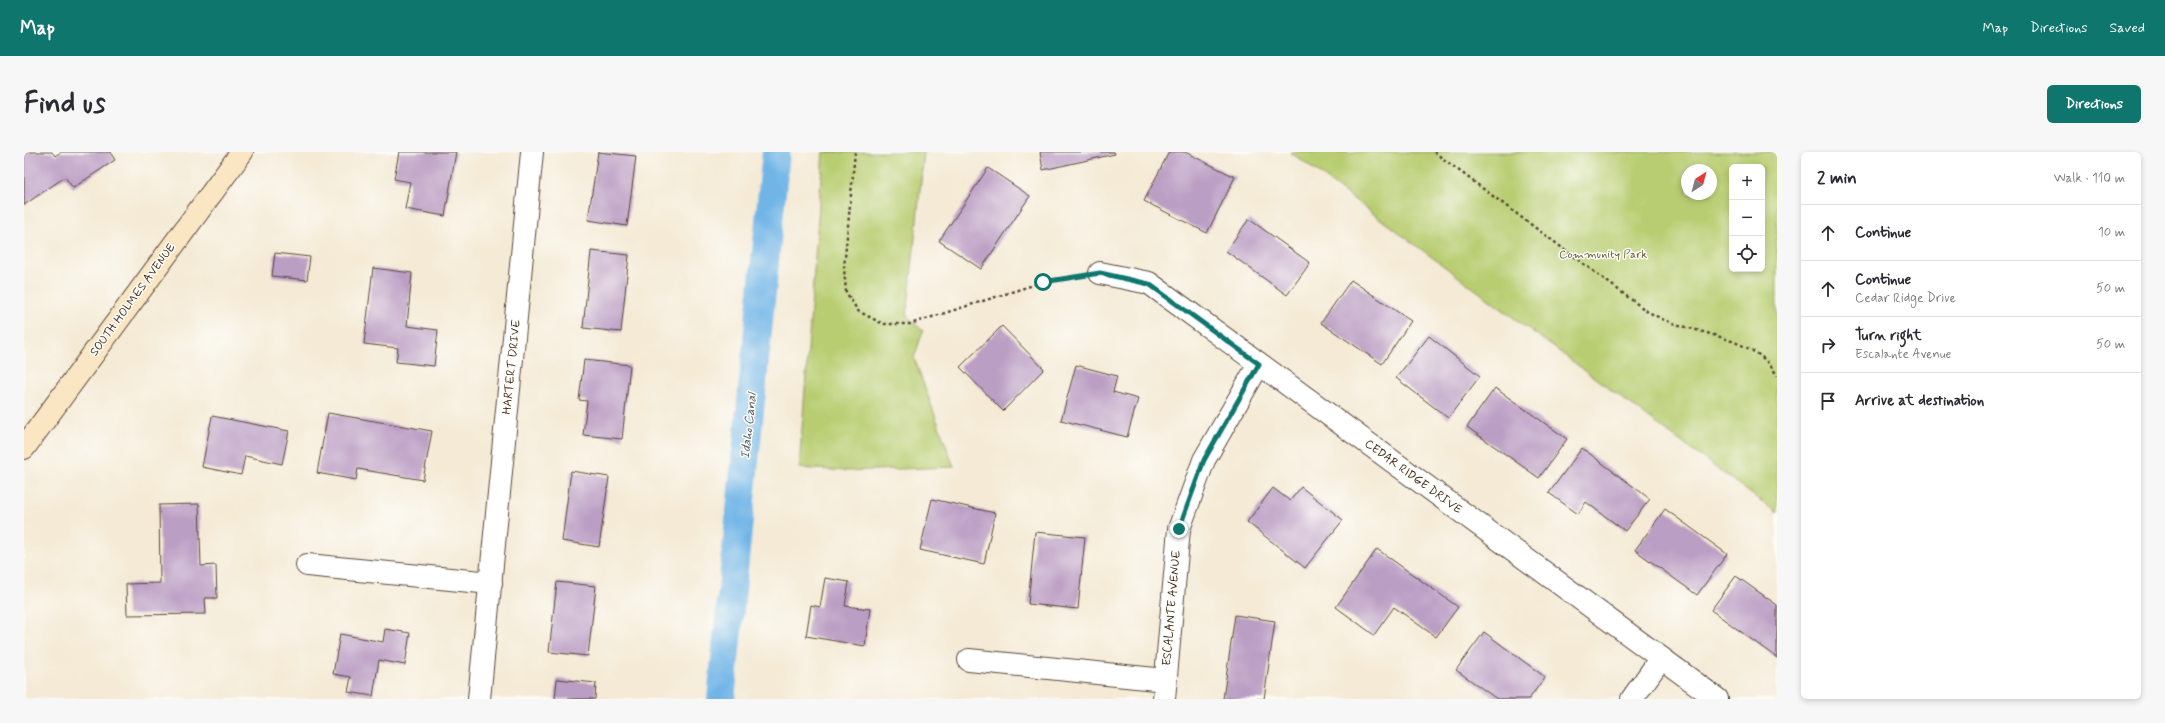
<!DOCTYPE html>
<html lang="en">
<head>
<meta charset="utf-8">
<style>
	:root { --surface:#fff; --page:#f7f7f7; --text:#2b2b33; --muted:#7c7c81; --line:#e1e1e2; --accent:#0f766e }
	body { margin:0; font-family:Mynerve,sans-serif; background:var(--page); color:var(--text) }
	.controls { position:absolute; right:12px; top:12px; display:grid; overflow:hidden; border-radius:6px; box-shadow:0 2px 6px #0003 }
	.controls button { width:36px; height:36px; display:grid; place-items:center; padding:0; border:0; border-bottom:1px solid var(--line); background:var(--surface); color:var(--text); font:20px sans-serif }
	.compass { position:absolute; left:1657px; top:12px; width:36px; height:36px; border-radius:50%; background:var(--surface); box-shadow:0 2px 6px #0003; rotate:36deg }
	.stop { position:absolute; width:12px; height:12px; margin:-9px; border:3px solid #0f766e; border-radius:50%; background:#fff }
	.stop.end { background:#0f766e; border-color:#fff; box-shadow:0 1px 4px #0008 }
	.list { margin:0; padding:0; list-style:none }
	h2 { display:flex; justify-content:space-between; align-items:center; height:52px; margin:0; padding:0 16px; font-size:17px }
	h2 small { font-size:13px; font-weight:400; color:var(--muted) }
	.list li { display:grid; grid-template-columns:26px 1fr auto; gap:12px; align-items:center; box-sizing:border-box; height:56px; padding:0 16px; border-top:1px solid var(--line) }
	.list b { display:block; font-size:15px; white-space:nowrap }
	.list p { margin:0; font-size:13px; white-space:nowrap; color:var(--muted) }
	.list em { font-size:13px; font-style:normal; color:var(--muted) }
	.icon { flex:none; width:22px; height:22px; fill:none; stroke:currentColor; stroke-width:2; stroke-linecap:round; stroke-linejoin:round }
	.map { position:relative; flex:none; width:1753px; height:547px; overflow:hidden; border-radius:6px }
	header { display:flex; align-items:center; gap:24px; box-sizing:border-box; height:56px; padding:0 20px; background:var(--accent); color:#fff }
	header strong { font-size:19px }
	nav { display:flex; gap:22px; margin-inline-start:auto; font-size:14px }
	.intro { display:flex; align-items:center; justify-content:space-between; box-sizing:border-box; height:96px; padding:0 24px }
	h1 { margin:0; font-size:28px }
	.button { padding:10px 18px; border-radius:6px; background:var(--accent); color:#fff; font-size:14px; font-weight:700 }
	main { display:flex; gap:24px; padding:0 24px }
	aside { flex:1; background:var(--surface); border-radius:6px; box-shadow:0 2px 6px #0003 }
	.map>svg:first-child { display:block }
</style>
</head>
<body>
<header>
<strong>Map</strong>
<nav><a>Map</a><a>Directions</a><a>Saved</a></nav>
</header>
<div class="intro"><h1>Find us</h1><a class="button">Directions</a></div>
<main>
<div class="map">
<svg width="1753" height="547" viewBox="0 0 1753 547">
	<rect width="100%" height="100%" fill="#fdfcf7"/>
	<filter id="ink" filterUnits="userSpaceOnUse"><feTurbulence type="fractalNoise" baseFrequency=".025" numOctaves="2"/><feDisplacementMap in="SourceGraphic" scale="8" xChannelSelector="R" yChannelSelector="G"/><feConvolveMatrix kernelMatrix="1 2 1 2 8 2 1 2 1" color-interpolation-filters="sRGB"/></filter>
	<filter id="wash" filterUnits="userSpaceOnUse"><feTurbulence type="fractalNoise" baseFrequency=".012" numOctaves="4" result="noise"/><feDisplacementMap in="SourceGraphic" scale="16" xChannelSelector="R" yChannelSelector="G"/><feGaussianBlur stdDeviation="0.9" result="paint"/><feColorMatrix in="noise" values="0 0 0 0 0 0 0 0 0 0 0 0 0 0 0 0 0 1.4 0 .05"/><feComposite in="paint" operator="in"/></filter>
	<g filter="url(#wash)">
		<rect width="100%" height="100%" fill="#f4ead5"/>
		<g fill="#b8cd71" stroke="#7a7c48" fill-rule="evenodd">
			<path d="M799 0H900L883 164 899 179 890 206 930 315 822 319 775 316Z"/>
			<path d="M1266 0H1753V361ZM1708 15H1738V117H1708ZM1663 18H1687V42H1663Z"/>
		</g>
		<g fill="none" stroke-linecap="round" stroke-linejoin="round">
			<path stroke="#71b5e7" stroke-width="28" d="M697 547 752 0"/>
		</g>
		<g id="blocks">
			<g fill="#bb9ec4">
				<path d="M5 0H28L31 4 37 0H86L91 8 49 36 41 25 0 53V3Z"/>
				<path d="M375 0H432L421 64 381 57 386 30 370 27Z"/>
				<path d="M574 0 612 4 603 74 564 68Z"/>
				<path d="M1016 0H1090L1091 2 1019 18Z"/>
				<path d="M1145 0H1161L1211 25 1183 81 1120 49Z"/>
				<path d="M964 16 1006 44 957 117 915 89Z"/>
				<path d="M1225 67 1286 111 1263 143 1202 99Z"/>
				<path d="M567 99 605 103 597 180 559 176Z"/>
				<path d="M251 101 286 105 283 128 248 124Z"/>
				<path d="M349 116 388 121 383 174 414 178 410 214 372 210 374 196 340 192Z"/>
				<path d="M1327 128 1387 169 1358 212 1297 171Z"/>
				<path d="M978 174 1020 217 979 259 936 215Z"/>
				<path d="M1405 184 1456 224 1424 266 1372 226Z"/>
				<path d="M560 208 606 213 598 287 559 283 563 249 555 248Z"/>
				<path d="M1052 213 1093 224 1089 240 1114 247 1103 285 1037 268Z"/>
				<path d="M1471 236 1543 287 1515 326 1443 275Z"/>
				<path d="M304 261 408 279 399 328 334 317 332 328 293 321Z"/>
				<path d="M188 264 265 279 258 312 221 304 217 323 178 315Z"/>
				<path d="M1558 296 1626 347 1601 379 1562 350 1554 362 1525 341Z"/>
				<path d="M547 319 585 325 575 395 538 389Z"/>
				<path d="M1277 335 1319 368 1281 416 1223 370 1249 336 1266 349Z"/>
				<path d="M908 347 971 361 960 412 896 398Z"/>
				<path d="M175 352 177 414 192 413 193 446H181L182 462 103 463 102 432 136 431 135 353Z"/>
				<path d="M1641 357 1703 402 1673 443 1611 398Z"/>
				<path d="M1011 380 1061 385 1054 457 1004 452Z"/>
				<path d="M1353 397 1434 455 1412 485 1370 455 1350 483 1312 455Z"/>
				<path d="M1712 424 1753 453V506L1687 458Z"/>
				<path d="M801 426 825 430 821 454 846 457 841 494 782 484 787 453 796 455Z"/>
				<path d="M533 430 572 434 564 504 525 500Z"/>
				<path d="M1211 463 1251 469 1240 547H1199Z"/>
				<path d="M361 477 386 481 381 513 355 508 349 544 324 540 327 525 309 522 316 482 359 490Z"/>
				<path d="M1460 480 1521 525 1505 547H1473L1432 518Z"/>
				<path d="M533 527 572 531 571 547H531Z"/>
			</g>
		</g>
	</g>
	<g filter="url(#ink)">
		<use href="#blocks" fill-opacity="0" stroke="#574739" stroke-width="1"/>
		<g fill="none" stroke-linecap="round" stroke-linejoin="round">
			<defs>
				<g id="street">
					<path d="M1076 121 1125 131 1693 547"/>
					<path d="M283 413 467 431"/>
					<path d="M945 508 1141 528"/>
					<path d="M455 547 508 0"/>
					<path d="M1140 547 1155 377 1180 308 1235 212"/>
					<path d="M1608 547 1637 506"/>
				</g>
				<path id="secondary" d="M0 296 218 0"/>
			</defs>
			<use href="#street" stroke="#574739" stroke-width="24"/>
			<use href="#secondary" stroke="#574739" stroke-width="24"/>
			<g stroke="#574739" stroke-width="2.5" stroke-dasharray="3 3" stroke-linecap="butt">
				<path d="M831 0 820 116 822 140 834 159 859 172H886L1019 130 1053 125"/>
				<path d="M1410 0 1624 160C1631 163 1639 168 1646 170 1679 182 1737 189 1753 224"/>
			</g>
			<use href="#street" stroke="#fff" stroke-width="22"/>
			<use href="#secondary" stroke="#fbe6c4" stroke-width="22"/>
		</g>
	</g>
	<g fill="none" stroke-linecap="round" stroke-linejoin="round" filter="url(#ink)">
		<path stroke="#0f766e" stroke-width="5" d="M1019 130 1076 121 1125 132 1235 212 1180 308 1155 377"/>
	</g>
	<g text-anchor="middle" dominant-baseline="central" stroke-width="3" stroke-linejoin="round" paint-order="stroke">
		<g font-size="12" fill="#605b37" stroke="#fdfcf7">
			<text x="1579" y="103">Community Park</text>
		</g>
		<g font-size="12" fill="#3b2a1e" stroke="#fdfcf7">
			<text transform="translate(109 148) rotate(-54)">SOUTH HOLMES AVENUE</text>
			<text transform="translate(488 215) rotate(-84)">HARTERT DRIVE</text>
			<text transform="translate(1389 325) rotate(36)">CEDAR RIDGE DRIVE</text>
			<text transform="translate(1148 456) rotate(-85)">ESCALANTE AVENUE</text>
		</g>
		<g font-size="13" font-style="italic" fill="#4e5b64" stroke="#fdfcf7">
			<text transform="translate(725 274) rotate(-84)">Idaho Canal</text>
		</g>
	</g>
</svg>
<div class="controls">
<button>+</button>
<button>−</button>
<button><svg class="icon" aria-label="locate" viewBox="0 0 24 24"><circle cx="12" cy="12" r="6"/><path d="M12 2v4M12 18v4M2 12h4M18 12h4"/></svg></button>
</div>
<svg class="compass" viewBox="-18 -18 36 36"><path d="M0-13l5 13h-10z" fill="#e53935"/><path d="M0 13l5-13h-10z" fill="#7c7c81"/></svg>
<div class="stop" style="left:1019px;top:130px"></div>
<div class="stop end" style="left:1155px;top:377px"></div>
</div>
<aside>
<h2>2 min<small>Walk · 110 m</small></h2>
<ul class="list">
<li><svg class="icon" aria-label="ahead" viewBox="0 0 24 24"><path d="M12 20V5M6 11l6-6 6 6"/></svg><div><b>Continue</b></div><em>10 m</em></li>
<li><svg class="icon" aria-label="ahead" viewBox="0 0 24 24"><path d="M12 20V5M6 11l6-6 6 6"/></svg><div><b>Continue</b><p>Cedar Ridge Drive</p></div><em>50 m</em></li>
<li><svg class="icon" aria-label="right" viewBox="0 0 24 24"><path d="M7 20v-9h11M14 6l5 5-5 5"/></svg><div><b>Turn right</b><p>Escalante Avenue</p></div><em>50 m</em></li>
<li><svg class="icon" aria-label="arrive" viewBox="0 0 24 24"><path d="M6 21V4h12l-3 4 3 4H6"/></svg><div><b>Arrive at destination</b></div></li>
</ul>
</aside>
</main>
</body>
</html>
